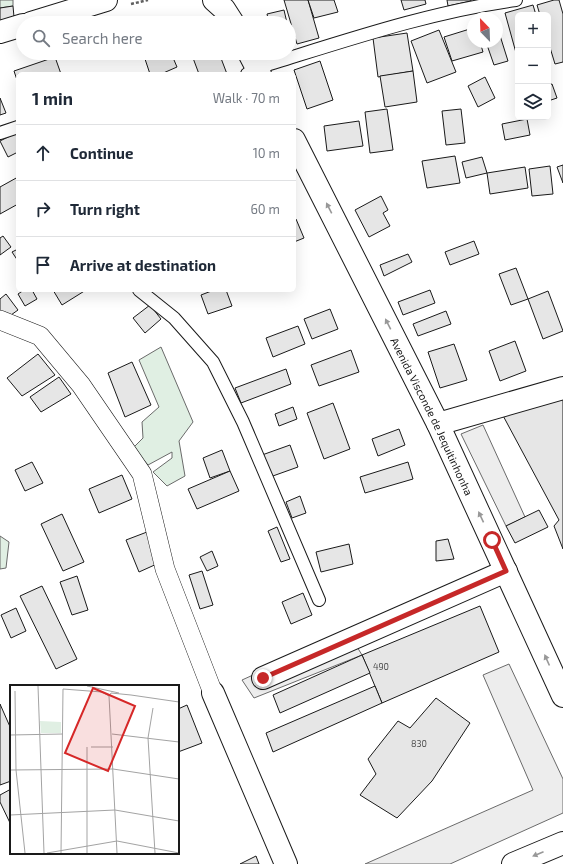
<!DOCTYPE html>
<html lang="en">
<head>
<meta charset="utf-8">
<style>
	:root { --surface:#fff; --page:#f6f6f7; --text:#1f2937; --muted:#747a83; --line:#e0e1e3 }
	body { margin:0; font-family:"Exo 2",sans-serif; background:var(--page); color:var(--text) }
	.controls { position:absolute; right:12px; top:12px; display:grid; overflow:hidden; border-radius:6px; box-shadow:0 4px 16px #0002 }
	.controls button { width:36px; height:36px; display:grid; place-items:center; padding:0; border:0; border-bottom:1px solid var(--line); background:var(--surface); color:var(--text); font:20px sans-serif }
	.compass { position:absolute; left:467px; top:12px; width:36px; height:36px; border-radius:50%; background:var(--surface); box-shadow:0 4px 16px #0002; rotate:337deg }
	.stop { position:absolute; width:12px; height:12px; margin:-9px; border:3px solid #c62828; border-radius:50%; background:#fff }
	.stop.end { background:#c62828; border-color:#fff; box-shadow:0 1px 4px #0008 }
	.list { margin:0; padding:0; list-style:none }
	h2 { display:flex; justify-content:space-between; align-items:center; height:52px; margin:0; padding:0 16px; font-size:17px }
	h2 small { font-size:13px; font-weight:400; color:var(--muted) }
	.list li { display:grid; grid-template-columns:26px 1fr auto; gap:12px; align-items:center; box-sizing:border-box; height:56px; padding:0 16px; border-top:1px solid var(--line) }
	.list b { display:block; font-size:15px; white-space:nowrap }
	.list em { font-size:13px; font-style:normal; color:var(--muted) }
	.icon { flex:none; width:22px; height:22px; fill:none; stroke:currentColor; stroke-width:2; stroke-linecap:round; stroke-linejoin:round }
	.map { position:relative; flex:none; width:563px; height:864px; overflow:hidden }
	.search { position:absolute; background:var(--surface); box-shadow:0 4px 16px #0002; left:16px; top:16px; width:280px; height:44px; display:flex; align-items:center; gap:10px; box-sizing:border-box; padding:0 14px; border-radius:22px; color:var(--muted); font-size:15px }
	.panel { position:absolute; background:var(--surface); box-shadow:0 4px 16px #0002; left:16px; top:72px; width:280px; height:220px; border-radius:6px }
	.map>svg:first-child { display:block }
</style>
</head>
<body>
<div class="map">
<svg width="563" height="864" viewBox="0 0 563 864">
	<rect width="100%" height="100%" fill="#fff"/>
	<g fill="#e0efe3" stroke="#6a6a6a">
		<path d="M0 0H13V6L0 8Z"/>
		<path d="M161 347 193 422 179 441 185 476 167 486 153 472 172 458V452L148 465 133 448 143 438 142 422 159 407 139 360Z"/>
		<path d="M0 536 9 542 6 568 0 569Z"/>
	</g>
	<g fill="#ededed" stroke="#6a6a6a">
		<path d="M483 425 525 517 506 526 461 434Z"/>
		<path d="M348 632 362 655 254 698 242 680Z"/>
		<path d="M509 664 563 779V813L450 864H365L533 790 483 675Z"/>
	</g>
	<g fill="#e6e6e6" stroke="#1a1a1a">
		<path d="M284 0H308L319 38 297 44Z"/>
		<path d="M308 0H334L338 12 314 18Z"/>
		<path d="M401 0H425L426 4 404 10Z"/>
		<path d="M447 0H471V1L448 6Z"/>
		<path d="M554 0H559L563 14V62L555 64 548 41V15H540L537 5Z"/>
		<path d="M533 5 536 15H518V60L505 13Z"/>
		<path d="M13 6 14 17 0 22V8Z"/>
		<path d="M284 10 287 23H269L267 14Z"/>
		<path d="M497 26 508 61 494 65 486 42H497Z"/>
		<path d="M473 28V42H480L483 52 452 61 444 37Z"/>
		<path d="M439 30 456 72 427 83 411 41Z"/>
		<path d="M289 33 292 46H289Z"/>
		<path d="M407 33 413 71 378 77 373 38Z"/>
		<path d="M161 53H171L177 67 161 74H150L145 59Z"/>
		<path d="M205 53H219L227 74H199L193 58Z"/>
		<path d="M55 57 61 74H18V83L14 71Z"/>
		<path d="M320 61 333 100 307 109 294 70Z"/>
		<path d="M413 71 417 102 385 107 380 76Z"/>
		<path d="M485 77 495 98 478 107 468 86Z"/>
		<path d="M552 84 557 98 548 101V85Z"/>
		<path d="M0 98 6 113 0 115Z"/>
		<path d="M387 109 393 150 370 153 365 112Z"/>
		<path d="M461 109 465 143 446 145 442 111Z"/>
		<path d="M527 119 530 135 505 140 502 124Z"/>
		<path d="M359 121 363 146 327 151 324 126Z"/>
		<path d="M18 132V152L8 157 0 141Z"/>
		<path d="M455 156 460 183 427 188 422 161Z"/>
		<path d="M482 157 487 173 466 178 462 162Z"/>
		<path d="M563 165V183L557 167Z"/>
		<path d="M550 166 553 194 532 196 529 169Z"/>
		<path d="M525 167 528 188 490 194 487 173Z"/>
		<path d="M18 177V204L0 214V187Z"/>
		<path d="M381 196 388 210 383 213 390 226 369 237 355 210Z"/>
		<path d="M294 219H296L304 238 294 242Z"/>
		<path d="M3 236 11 247 0 255V238Z"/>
		<path d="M474 241 479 254 450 265 445 252Z"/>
		<path d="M18 249V261L12 252Z"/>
		<path d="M408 254 412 262 384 276 380 265Z"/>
		<path d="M516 268 528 299 511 305 499 274Z"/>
		<path d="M24 290H32L37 299 25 306 18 294Z"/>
		<path d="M53 290H86L62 305Z"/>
		<path d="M214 290H226L232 306 208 314 201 295Z"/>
		<path d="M430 290 435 303 403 315 398 302Z"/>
		<path d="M548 291 563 331 543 339 528 299Z"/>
		<path d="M6 294 18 310 4 320 0 315V299Z"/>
		<path d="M150 305 161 319 145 333 133 318Z"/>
		<path d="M330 309 338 329 312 339 304 319Z"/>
		<path d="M446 311 451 324 418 336 413 324Z"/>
		<path d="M298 326 305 344 273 357 266 338Z"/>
		<path d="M515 341 526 371 500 381 489 351Z"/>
		<path d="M454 344 467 380 440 388 428 352Z"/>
		<path d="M351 350 359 372 319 386 311 365Z"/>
		<path d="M38 354 55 375 22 396 7 378Z"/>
		<path d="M132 362 151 405 125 417 108 373Z"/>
		<path d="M286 369 291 384 241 403 235 388Z"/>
		<path d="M59 377 71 394 41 412 30 397Z"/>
		<path d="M563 392V549L554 526 559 520 500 410Z"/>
		<path d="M333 403 350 449 324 459 307 413Z"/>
		<path d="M293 407 297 419 279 426 275 414Z"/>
		<path d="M399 429 405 445 378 456 372 439Z"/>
		<path d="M290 445 298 467 270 477 262 455Z"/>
		<path d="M222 450 230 471 210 478 203 458Z"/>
		<path d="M32 462 43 483 25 491 15 470Z"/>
		<path d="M408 462 413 479 365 493 360 477Z"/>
		<path d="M230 471 239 491 197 509 188 489Z"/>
		<path d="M122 475 132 499 99 513 89 489Z"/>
		<path d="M300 496 306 513 292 518 286 502Z"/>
		<path d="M539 510 548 527 515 543 506 526Z"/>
		<path d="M62 514 84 562 63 571 41 524Z"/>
		<path d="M277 527 290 559 281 562 268 531Z"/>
		<path d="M147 532 159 563 139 572 126 540Z"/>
		<path d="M448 539 454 559 436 561V541Z"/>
		<path d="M349 544 353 564 321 572 316 552Z"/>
		<path d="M212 551 218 566 207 571 200 557Z"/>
		<path d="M202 571 213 605 200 609 189 575Z"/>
		<path d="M77 576 88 610 72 615 60 582Z"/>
		<path d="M42 586 77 659 56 669 20 596Z"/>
		<path d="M303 593 312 615 291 624 282 602Z"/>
		<path d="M480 606 499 652 382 703 362 655Z"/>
		<path d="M16 608 26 631 11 638 1 615Z"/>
		<path d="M362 655 370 673 280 713 273 695Z"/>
		<path d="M375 686 382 703 273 752 266 733Z"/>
		<path d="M436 698 470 723 432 781 397 818 360 795 376 774 368 759 398 721 410 728Z"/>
		<path d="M0 704 11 729V781L0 785Z"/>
		<path d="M187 705 202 743 178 752V709Z"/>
		<path d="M11 789V825L0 802V795Z"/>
		<path d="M256 856 259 864H240Z"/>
	</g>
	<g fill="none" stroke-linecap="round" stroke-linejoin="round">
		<defs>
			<g id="service">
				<path d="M247 74 257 68C342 42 428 12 516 0"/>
				<path d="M0 133 18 127"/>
				<path d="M139 290 174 318 213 362 243 422 319 600"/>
			</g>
			<path id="pedestrian" d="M0 320 40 336 81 385 142 474 165 569 213 693"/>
			<g id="minor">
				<path d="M438 424 563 388"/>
				<path d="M263 678 506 571"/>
				<path d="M213 693 286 864"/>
			</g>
			<g id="tertiary">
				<path d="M214 0 224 9 233 23"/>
				<path d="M31 23 106 0"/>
				<path d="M0 32 23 25"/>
				<path d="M249 53 260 74"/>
				<path id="s1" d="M294 140 438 424 563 696"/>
			</g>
			<path id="primary" d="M513 864 563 843"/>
		</defs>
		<use href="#service" stroke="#1a1a1a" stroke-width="14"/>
		<use href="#pedestrian" stroke="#1a1a1a" stroke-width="20"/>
		<use href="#minor" stroke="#1a1a1a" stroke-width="24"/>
		<use href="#tertiary" stroke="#1a1a1a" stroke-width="24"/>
		<use href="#primary" stroke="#1a1a1a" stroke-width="24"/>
		<path stroke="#5f5f5f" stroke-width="2.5" stroke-dasharray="3 2" stroke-linecap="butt" d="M131 4 148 0"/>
		<use href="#service" stroke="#fff" stroke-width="12"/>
		<use href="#pedestrian" stroke="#fff" stroke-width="19"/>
		<use href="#minor" stroke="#fff" stroke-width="22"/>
		<use href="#tertiary" stroke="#fff" stroke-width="22"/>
		<use href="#primary" stroke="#fff" stroke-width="22"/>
	</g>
	<defs><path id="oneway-solid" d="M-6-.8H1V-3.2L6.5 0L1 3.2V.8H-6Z"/></defs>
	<g fill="#989898">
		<use href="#oneway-solid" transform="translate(329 208) rotate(-117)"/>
		<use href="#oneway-solid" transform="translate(388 324) rotate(-117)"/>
		<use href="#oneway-solid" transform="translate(481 517) rotate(-115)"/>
		<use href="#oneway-solid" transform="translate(547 660) rotate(-114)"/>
		<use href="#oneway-solid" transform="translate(538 854) rotate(157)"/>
	</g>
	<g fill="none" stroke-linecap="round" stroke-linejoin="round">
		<path stroke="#c62828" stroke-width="5" d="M263 678 506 571 492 540"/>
	</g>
	<g text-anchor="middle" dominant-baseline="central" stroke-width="3" stroke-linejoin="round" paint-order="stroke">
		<g font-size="9" fill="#4d4d4d">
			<text x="381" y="666">490</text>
			<text x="419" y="743">830</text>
		</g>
		<g font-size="11" fill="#1a1a1a" stroke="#fff">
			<text stroke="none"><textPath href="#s1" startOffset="309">Avenida Visconde de Jequitinhonha</textPath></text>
		</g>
	</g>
	<g transform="translate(10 685)">
		<rect width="169" height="169" fill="#fff"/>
		<path d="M30 36 51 37V48H31Z" fill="#e0efe3"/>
		<path fill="none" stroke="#a3a3a3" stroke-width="1" d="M28 1 34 168M77 1 109 8M53 4 92 7 99 11 107 168M5 6 6 85 15 168M99 11 101 8 121 10 169 17M143 23 138 53 145 168M102 49 169 57M0 50 53 49M81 62H103M0 85 103 84 169 94M0 130 105 125 169 136M37 168 107 156 169 168M51 168 53 4M77 168V62"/>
		<path fill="#d62828" fill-opacity="0.15" stroke="#d62828" stroke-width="2" d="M83 3 125 21 98 86 55 68Z"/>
		<rect width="169" height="169" fill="none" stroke="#1a1a1a" stroke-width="2"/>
	</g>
</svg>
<div class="controls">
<button>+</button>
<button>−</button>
<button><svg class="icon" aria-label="layers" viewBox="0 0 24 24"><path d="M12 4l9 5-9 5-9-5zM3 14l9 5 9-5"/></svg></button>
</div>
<svg class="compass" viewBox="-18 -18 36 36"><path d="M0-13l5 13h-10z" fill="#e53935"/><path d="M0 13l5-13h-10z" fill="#747a83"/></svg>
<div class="stop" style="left:492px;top:540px"></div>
<div class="stop end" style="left:263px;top:678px"></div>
<div class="search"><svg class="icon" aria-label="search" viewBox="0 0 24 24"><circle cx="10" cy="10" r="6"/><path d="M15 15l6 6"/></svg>Search here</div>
<section class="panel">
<h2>1 min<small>Walk · 70 m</small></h2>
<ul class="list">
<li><svg class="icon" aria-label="ahead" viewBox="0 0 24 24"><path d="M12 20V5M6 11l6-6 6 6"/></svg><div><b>Continue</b></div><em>10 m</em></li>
<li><svg class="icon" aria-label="right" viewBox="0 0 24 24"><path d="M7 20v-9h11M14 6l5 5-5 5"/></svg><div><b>Turn right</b></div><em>60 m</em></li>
<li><svg class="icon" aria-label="arrive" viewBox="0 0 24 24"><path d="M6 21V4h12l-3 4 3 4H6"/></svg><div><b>Arrive at destination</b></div></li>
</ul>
</section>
</div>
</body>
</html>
